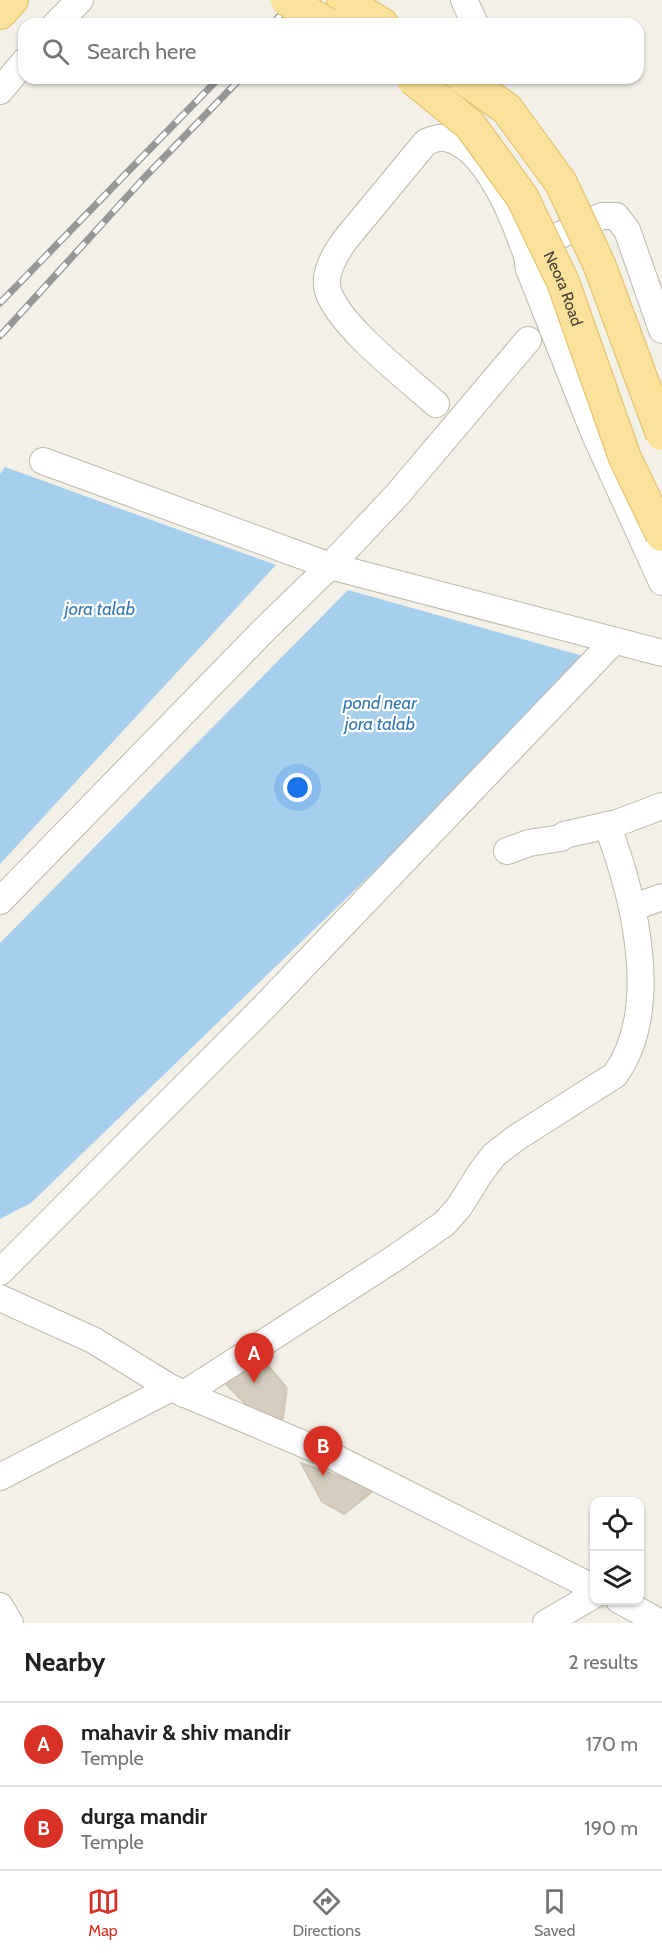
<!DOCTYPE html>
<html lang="en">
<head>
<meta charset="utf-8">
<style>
	:root { --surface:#fff; --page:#f2f2f2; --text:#202124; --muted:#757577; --line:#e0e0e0; --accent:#d93025 }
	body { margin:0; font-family:Cabin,sans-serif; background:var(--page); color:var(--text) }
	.controls { position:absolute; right:18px; bottom:18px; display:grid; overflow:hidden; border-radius:12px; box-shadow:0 2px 4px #0004 }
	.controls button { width:54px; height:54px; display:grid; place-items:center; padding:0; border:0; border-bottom:2px solid var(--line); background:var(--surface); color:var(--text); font:30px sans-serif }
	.you { position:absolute; left:298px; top:788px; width:21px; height:21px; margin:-15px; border:4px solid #fff; border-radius:50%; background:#1a73e8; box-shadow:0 0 0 9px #1a73e833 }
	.badge { display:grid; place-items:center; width:39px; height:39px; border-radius:50%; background:var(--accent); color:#fff; font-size:20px; font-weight:700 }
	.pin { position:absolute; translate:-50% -50px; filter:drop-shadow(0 2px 3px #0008) }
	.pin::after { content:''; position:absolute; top:32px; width:21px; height:18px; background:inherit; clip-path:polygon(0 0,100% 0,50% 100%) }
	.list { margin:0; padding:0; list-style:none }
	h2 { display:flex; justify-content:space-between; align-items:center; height:78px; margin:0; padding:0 24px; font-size:26px }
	h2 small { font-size:20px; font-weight:400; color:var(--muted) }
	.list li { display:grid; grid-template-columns:39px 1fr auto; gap:18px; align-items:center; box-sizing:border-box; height:84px; padding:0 24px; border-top:2px solid var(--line) }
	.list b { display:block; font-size:22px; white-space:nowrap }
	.list p { margin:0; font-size:20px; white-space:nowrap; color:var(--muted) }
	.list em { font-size:20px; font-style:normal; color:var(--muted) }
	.icon { flex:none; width:33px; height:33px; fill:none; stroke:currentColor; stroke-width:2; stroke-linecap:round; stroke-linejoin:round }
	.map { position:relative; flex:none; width:662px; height:1623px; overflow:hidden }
	.search { position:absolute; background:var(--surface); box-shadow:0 2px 4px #0004; left:18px; right:18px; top:18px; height:66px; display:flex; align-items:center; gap:15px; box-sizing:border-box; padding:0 21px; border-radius:18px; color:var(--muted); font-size:22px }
	.sheet { height:246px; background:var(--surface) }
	nav { display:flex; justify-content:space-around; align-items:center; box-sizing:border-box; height:84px; border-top:2px solid var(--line); background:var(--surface); font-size:16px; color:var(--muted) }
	nav a { display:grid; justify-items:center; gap:3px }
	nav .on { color:var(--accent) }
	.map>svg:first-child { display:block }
</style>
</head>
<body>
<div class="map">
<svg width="662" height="1623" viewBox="0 0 662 1623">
	<rect width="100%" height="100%" fill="#f3f0e8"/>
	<g fill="#a6cfee">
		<path d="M5 467 276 565 0 864V474Z"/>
		<path d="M348 590 594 659 31 1203 0 1219V943Z"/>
	</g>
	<g fill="#d5ccbe" stroke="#cfc4b1" stroke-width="1.5">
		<path d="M255 1349 287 1388 283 1419 259 1418 220 1378Z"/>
		<path d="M301 1463 376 1489 344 1514 322 1502Z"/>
	</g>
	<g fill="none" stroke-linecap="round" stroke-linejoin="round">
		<defs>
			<g id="minor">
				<path d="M464 0 475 24"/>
				<path d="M56 24 80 0"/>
				<path d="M0 91 24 62"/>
				<path d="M662 330 627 230 616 216H602L536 246 527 256 529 269 595 435 662 582"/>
				<path d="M436 404C406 377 340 327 328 291 323 273 335 254 345 240L426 142C432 140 438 137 444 138 486 144 515 221 527 256"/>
				<path d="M43 461 330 566 662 653"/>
				<path d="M507 851 529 843 561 838 564 835 617 823 662 806"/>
				<path d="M0 901 264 630 330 566 397 495 528 340"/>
				<path d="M637 906 662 897"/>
				<path d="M0 1272 265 1006 613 642"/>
				<path d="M0 1298 93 1340 171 1388 334 1457 594 1588"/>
				<path d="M184 1394 395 1258 445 1223 459 1207 481 1172 494 1155 516 1138 615 1075C662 1010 635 898 607 825"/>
				<path d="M0 1477 171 1388"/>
				<path d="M619 1600 661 1623"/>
				<path d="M0 1606 10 1623"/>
				<path d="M546 1623 594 1595"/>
			</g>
			<g id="major">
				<path d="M343 0 382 24"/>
				<path d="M0 13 12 0"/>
			</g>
		</defs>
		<use href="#minor" stroke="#bfb8ab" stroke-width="28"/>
		<use href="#major" stroke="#e0bf69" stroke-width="34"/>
		<use href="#minor" stroke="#fff" stroke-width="26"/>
		<use href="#major" stroke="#fbe199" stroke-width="32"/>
		<defs>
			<g id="rail">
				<path d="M272 24 295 0"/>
				<path d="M294 24 317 0"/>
				<path d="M0 303 219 78"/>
				<path d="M0 336 144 178 241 78"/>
			</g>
		</defs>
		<use href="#rail" stroke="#979797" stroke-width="7"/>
		<use href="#rail" stroke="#fff" stroke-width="4.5" stroke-dasharray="14" stroke-linecap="butt"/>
		<defs>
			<g id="major-bridge">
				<path d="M287 0 327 24"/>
				<path id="s1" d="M412 78 470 125 522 197 563 282 625 458 662 535"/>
				<path d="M463 78 507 109 561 183 599 264 662 434"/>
			</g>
		</defs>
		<use href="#major-bridge" stroke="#e0bf69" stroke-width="34" stroke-linecap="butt"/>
		<use href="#major-bridge" stroke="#fbe199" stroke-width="32"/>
	</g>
	<g text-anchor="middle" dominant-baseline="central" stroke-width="4.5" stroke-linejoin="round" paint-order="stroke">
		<g font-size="16" fill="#474137" stroke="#fff">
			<text stroke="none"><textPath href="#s1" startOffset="264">Neora Road</textPath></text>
		</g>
		<g font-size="18" font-style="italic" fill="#3378af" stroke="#fff">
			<text x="100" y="609">jora talab</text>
			<text x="380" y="703">pond near<tspan x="380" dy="21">jora talab</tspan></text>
		</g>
	</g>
</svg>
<div class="controls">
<button><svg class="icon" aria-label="locate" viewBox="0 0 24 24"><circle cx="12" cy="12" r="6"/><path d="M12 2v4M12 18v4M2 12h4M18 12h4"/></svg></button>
<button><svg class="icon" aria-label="layers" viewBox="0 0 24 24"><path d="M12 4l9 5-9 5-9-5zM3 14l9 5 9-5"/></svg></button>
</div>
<div class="you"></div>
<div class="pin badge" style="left:254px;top:1383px">A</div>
<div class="pin badge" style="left:323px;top:1476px">B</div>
<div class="search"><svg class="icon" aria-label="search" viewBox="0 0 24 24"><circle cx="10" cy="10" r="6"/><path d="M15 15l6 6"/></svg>Search here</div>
</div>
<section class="sheet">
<h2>Nearby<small>2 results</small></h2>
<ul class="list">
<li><span class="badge">A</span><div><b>mahavir &amp; shiv mandir</b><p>Temple</p></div><em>170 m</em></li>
<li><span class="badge">B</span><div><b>durga mandir</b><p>Temple</p></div><em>190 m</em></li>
</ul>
</section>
<nav>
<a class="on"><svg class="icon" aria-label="map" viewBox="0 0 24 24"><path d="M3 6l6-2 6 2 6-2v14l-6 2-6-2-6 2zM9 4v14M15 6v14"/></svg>Map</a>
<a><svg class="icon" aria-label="directions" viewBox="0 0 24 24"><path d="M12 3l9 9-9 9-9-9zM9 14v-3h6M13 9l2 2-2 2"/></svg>Directions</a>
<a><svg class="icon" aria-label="saved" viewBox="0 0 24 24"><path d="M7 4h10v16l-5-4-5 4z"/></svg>Saved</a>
</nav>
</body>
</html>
